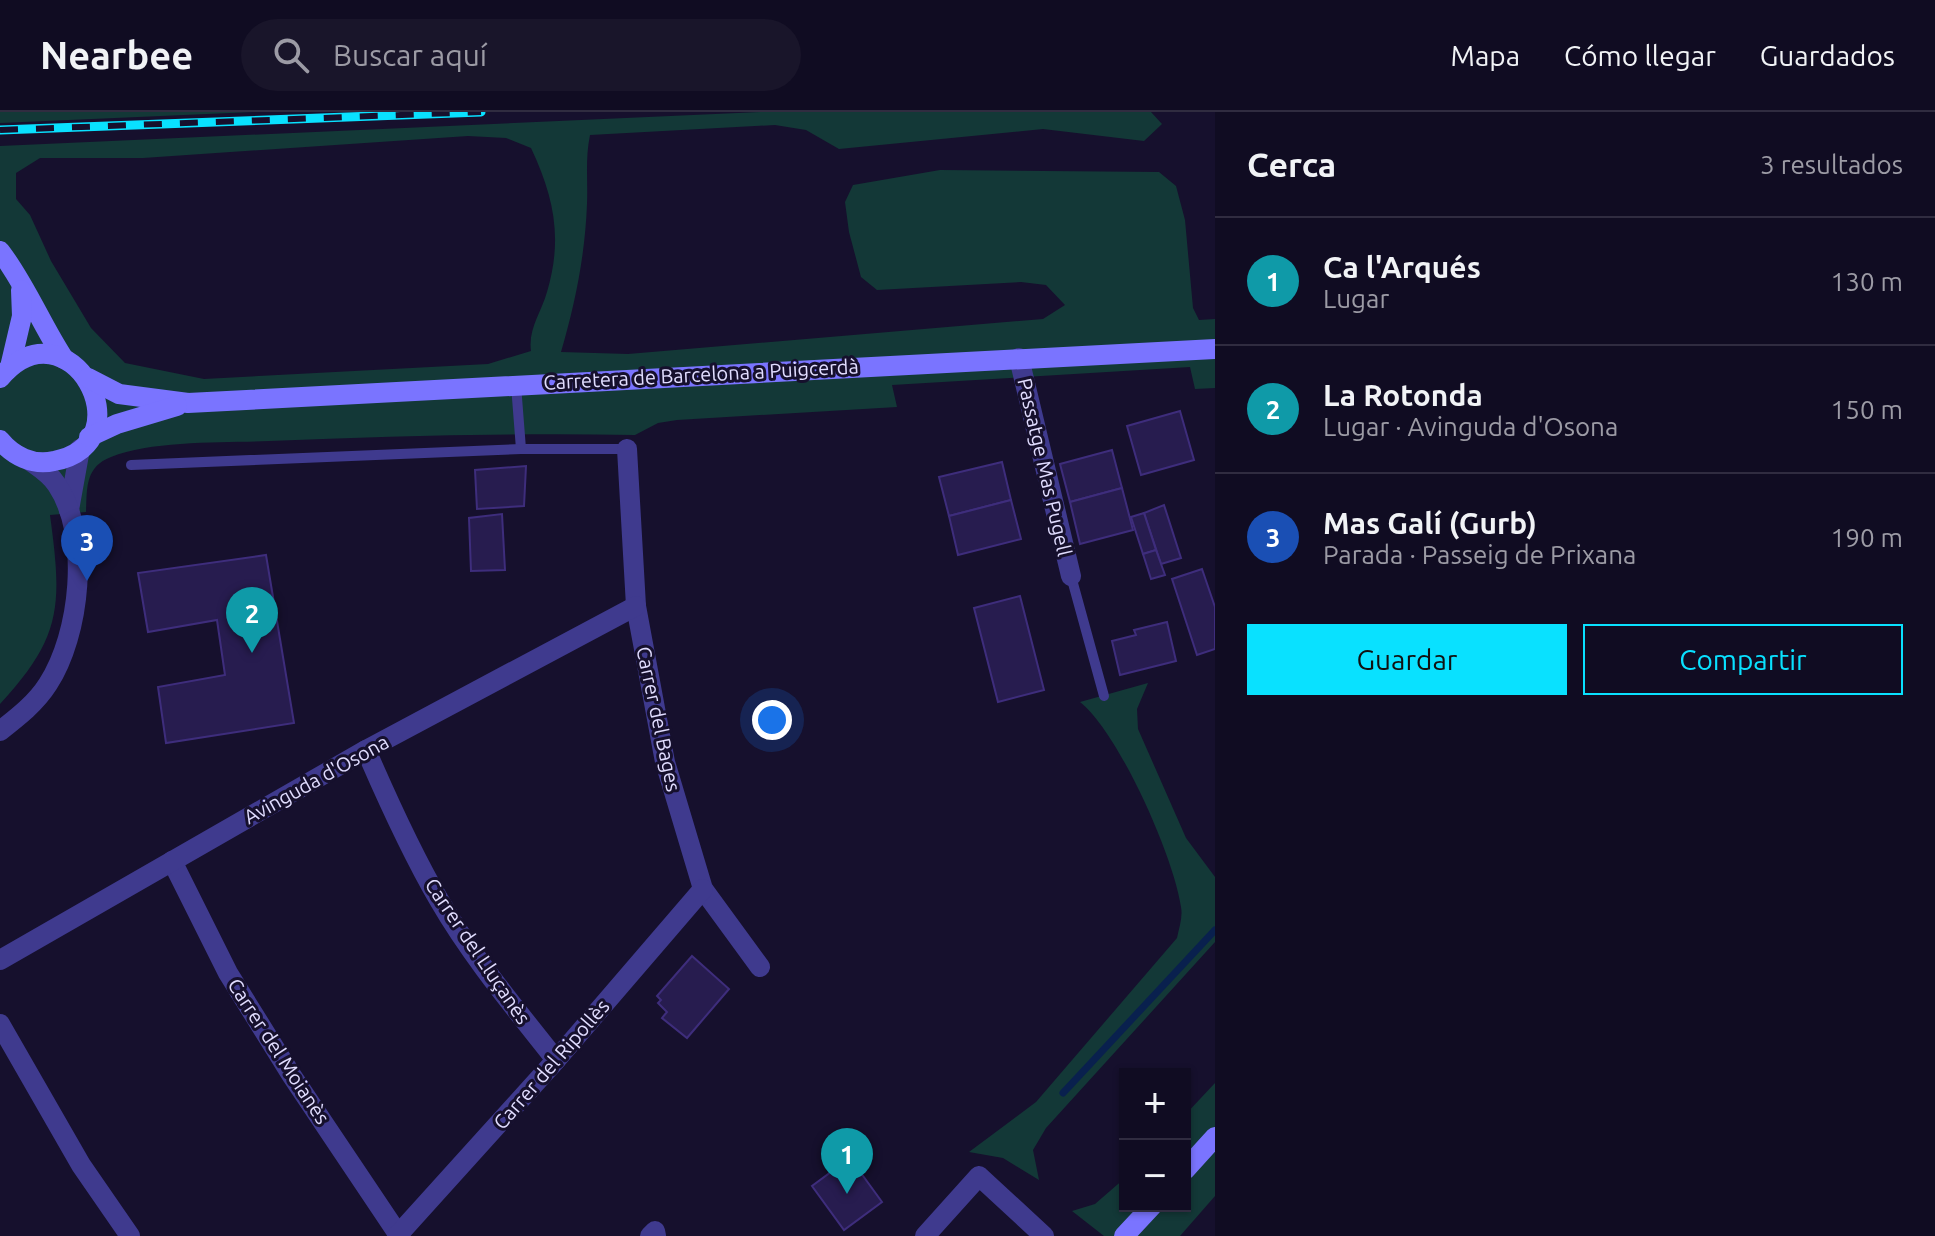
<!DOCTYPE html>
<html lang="es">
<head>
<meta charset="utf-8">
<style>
	:root { --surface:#100c22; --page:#19152a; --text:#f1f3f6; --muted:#9c9ba5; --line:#302c40; --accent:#09e1ff }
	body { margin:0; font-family:Ubuntu,sans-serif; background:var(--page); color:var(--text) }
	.controls { position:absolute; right:24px; bottom:24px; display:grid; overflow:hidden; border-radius:0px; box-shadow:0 2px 6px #0004 }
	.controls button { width:72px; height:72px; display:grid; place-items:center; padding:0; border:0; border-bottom:2px solid var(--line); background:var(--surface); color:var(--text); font:40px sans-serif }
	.you { position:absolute; left:772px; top:608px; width:28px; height:28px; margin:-20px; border:6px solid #fff; border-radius:50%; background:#1a73e8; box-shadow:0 0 0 12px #1a73e833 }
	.badge { display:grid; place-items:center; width:52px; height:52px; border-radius:50%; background:var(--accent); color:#fff; font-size:26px; font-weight:700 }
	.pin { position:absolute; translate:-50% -66px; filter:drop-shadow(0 2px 4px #0008) }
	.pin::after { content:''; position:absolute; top:42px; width:28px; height:24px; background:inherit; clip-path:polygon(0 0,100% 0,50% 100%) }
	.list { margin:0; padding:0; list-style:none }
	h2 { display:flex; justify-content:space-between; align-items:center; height:104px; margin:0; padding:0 32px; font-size:34px }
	h2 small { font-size:26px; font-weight:400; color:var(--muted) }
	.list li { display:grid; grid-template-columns:52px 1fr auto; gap:24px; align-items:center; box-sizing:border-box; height:128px; padding:0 32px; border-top:2px solid var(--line) }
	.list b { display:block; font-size:30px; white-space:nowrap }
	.list p { margin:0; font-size:26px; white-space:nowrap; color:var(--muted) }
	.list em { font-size:26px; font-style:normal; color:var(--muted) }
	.actions { display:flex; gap:16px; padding:24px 32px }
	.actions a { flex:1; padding:18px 0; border:2px solid var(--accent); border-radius:0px; text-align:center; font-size:28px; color:var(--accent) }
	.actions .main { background:var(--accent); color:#111 }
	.icon { flex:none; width:44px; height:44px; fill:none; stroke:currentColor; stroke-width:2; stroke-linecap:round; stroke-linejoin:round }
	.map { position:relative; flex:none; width:1215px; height:1124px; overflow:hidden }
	header { display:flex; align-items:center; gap:48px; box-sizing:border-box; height:112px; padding:0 40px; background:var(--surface); border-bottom:2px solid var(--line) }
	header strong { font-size:38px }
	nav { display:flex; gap:44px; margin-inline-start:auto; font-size:28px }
	.search { width:560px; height:72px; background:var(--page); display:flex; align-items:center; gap:20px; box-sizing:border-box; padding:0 28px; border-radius:44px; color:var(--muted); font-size:30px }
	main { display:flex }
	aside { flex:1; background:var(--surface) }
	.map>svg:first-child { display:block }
</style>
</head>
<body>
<header>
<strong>Nearbee</strong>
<div class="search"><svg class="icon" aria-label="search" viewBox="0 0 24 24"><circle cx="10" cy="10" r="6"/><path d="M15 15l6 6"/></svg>Buscar aquí</div>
<nav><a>Mapa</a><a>Cómo llegar</a><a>Guardados</a></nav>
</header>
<main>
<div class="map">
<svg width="1215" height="1124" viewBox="0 0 1215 1124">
	<rect width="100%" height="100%" fill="#16102d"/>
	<g fill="#133837" fill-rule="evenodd">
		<path d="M0 0H253L0 11Z"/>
		<path d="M760 0H1151L1162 12 1144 29 1043 17 839 37 806 18 775 13 590 23C585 47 588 69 587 92 585 144 575 192 561 240L628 242 1043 207 1065 193 1046 173 1021 170 877 178 861 165 849 120 845 90 853 73 940 58 1159 60 1176 74 1185 108 1193 196 1199 208 1215 207V276L1195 277 1190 255 892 273 897 295 677 308 658 311 635 323C512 321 391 324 269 329 223 331 153 328 111 345 85 355 87 376 86 400L50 403C62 492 63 524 0 592V34ZM468 24 506 26 531 36C554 85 563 126 547 180 541 201 528 217 531 239L488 252 204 267 125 251 91 216 51 149 30 103 16 87V61L40 46H143Z"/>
		<path d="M1148 571 1137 597 1138 617 1186 726 1215 765V830L1046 1016 1033 1038 1039 1068 1003 1046 969 1040 1036 990 1177 826C1179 816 1183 805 1181 795 1174 745 1119 621 1080 590Z"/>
		<path d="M1215 971V1084L1180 1124H1104L1072 1099 1095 1092 1125 1066V1094H1185V1003Z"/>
	</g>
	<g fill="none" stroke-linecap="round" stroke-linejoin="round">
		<path stroke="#09204e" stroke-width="7" d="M1063 981 1215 818"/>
	</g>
	<g fill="#271c4f" stroke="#3e2d7c" stroke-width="2">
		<path d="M1180 299 1194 348 1141 363 1127 314Z"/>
		<path d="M1112 338 1122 376 1070 390 1060 352Z"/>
		<path d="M1002 350 1011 388 949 404 939 365Z"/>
		<path d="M526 354 524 394 477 397 475 358Z"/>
		<path d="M1122 376 1133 418 1080 432 1070 390Z"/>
		<path d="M1011 388 1021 427 958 443 949 404Z"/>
		<path d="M1164 393 1181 446 1161 452 1144 401Z"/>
		<path d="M1144 401 1156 438 1143 442 1131 405Z"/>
		<path d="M502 402 505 458 471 459 469 406Z"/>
		<path d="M1156 438 1165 463 1151 467 1143 442Z"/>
		<path d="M266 443 294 611 166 631 158 575 225 563 217 508 148 520 138 461Z"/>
		<path d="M1202 457 1215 495V537L1197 543 1172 467Z"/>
		<path d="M1020 484 1044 578 998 590 974 496Z"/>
		<path d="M1167 510 1176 549 1120 563 1112 529 1136 523 1134 518Z"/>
		<path d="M692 844 729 877 687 926 662 906 667 900 658 891 661 888 657 884Z"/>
		<path d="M850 1046 882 1090 844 1118 812 1074Z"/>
	</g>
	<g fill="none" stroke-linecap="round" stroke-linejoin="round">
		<g stroke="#3f3a8e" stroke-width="10">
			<path d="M516 273 521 337"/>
			<path d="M131 353 521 337H627"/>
			<path d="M1071 464 1104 584"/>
		</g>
		<g stroke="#3f3a8e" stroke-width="20">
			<path d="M1019 246 1071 464"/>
			<path d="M627 337 636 494 665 650 703 777 760 855"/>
			<path d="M69 398 80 337"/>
			<path d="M0 619C18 605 36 591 48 572 80 523 91 424 57 373 50 362 40 356 30 349"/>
			<path d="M366 638C388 689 411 740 439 788 472 845 515 896 556 948"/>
			<path d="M172 749 228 861 292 964 398 1122"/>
			<path d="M0 848 366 638 636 494"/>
			<path d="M0 912 81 1053 130 1124"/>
			<path d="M397 1124 556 948 703 777"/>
			<path d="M650 1124 655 1119 656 1124"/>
			<path d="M925 1124 979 1064 1044 1124"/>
		</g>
		<g stroke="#7a74ff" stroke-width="20">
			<path d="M0 139C26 173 41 212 64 247"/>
			<path d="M10 255 22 204 21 178"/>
			<path d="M0 266C68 185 149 331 54 349 33 354 13 344 0 328"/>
			<path d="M88 266 119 282 188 291 1215 237"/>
			<path d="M89 325 117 312 177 294"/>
			<path d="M1185 1058 1215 1025"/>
			<path d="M1124 1124 1152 1094"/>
		</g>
		<defs>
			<path id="rail" d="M0 18 481 0"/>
		</defs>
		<use href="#rail" stroke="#09e1ff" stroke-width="9"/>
		<use href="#rail" stroke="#16102d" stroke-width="6" stroke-dasharray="18" stroke-linecap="butt"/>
	</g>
	<g text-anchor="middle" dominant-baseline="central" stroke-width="6" stroke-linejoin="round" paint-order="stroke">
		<g font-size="20" fill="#e1ddff" stroke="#16102d">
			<text transform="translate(701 262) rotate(-3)">Carretera de Barcelona a Puigcerdà</text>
			<text transform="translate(1045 355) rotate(77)">Passatge Mas Pugell</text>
			<text transform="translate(659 607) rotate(78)">Carrer del Bages</text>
			<text transform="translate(316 667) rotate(-29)">Avinguda d'Osona</text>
			<text transform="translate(478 839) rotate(56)">Carrer del Lluçanès</text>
			<text transform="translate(279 939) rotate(57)">Carrer del Moianès</text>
			<text transform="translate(551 952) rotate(-49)">Carrer del Ripollès</text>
		</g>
	</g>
</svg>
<div class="controls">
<button>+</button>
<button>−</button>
</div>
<div class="you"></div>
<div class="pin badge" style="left:847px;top:1082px;background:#0f9aa8">1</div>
<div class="pin badge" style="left:252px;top:541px;background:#0f9aa8">2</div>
<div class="pin badge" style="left:87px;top:469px;background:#1a4fb4">3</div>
</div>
<aside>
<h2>Cerca<small>3 resultados</small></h2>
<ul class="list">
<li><span class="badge" style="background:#0f9aa8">1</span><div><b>Ca l'Arqués</b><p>Lugar</p></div><em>130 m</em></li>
<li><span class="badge" style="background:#0f9aa8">2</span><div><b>La Rotonda</b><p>Lugar · Avinguda d'Osona</p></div><em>150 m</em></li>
<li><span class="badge" style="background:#1a4fb4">3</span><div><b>Mas Galí (Gurb)</b><p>Parada · Passeig de Prixana</p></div><em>190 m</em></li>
</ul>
<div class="actions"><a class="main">Guardar</a><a>Compartir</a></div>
</aside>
</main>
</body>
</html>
